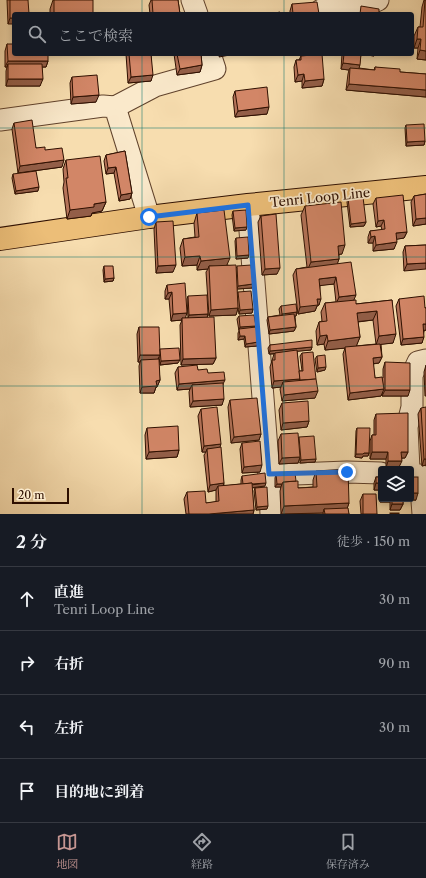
<!DOCTYPE html>
<html lang="ja">
<head>
<meta charset="utf-8">
<style>
	:root { --surface:#171b24; --page:#242831; --text:#f1f3f6; --muted:#9ea1a6; --line:#363941; --accent:#c59692 }
	body { margin:0; font-family:"Libre Caslon Text","Noto Serif JP",serif; background:var(--page); color:var(--text) }
	.controls { position:absolute; right:12px; bottom:12px; display:grid; overflow:hidden; border-radius:4px; box-shadow:0 2px 6px #0003 }
	.controls button { width:36px; height:36px; display:grid; place-items:center; padding:0; border:0; border-bottom:1px solid var(--line); background:var(--surface); color:var(--text); font:20px sans-serif }
	.scale { position:absolute; left:12px; bottom:10px; width:57px; box-sizing:border-box; padding-left:4px; border:2px solid #2e0f00; border-top:0; font-size:11px; line-height:14px; white-space:nowrap; color:#2e0f00; -webkit-text-stroke:3px #fae9cb; paint-order:stroke }
	.stop { position:absolute; width:12px; height:12px; margin:-9px; border:3px solid #1a73e8; border-radius:50%; background:#fff }
	.stop.end { background:#1a73e8; border-color:#fff; box-shadow:0 1px 4px #0008 }
	.list { margin:0; padding:0; list-style:none }
	h2 { display:flex; justify-content:space-between; align-items:center; height:52px; margin:0; padding:0 16px; font-size:17px }
	h2 small { font-size:13px; font-weight:400; color:var(--muted) }
	.list li { display:grid; grid-template-columns:26px 1fr auto; gap:12px; align-items:center; box-sizing:border-box; height:64px; padding:0 16px; border-top:1px solid var(--line) }
	.list b { display:block; font-size:15px; white-space:nowrap }
	.list p { margin:0; font-size:13px; white-space:nowrap; color:var(--muted) }
	.list em { font-size:13px; font-style:normal; color:var(--muted) }
	.icon { flex:none; width:22px; height:22px; fill:none; stroke:currentColor; stroke-width:2; stroke-linecap:round; stroke-linejoin:round }
	.map { position:relative; flex:none; width:426px; height:514px; overflow:hidden }
	.search { position:absolute; background:var(--surface); box-shadow:0 2px 6px #0003; left:12px; right:12px; top:12px; height:44px; display:flex; align-items:center; gap:10px; box-sizing:border-box; padding:0 14px; border-radius:4px; color:var(--muted); font-size:15px }
	.sheet { height:308px; background:var(--surface) }
	nav { display:flex; justify-content:space-around; align-items:center; box-sizing:border-box; height:56px; border-top:1px solid var(--line); background:var(--surface); font-size:11px; color:var(--muted) }
	nav a { display:grid; justify-items:center; gap:2px }
	nav .on { color:var(--accent) }
	.map>svg:first-child { display:block }
</style>
</head>
<body>
<div class="map">
<svg width="426" height="514" viewBox="0 0 426 514">
	<rect width="100%" height="100%" fill="#f7ddaf"/>
	<filter id="stains"><feTurbulence type="fractalNoise" baseFrequency=".005" numOctaves="4"/><feColorMatrix values="0 0 0 0 .2 0 0 0 0 .09 0 0 0 0 .02 0 0 0 .5 -.17"/></filter>
	<radialGradient id="worn" r=".72"><stop offset=".6" stop-color="#630" stop-opacity="0"/><stop offset="1" stop-color="#630" stop-opacity=".3"/></radialGradient>
	<g fill="none" stroke-linecap="round" stroke-linejoin="round">
		<defs>
			<g id="street">
				<path d="M192 0 197 14"/>
				<path d="M322 14 321 10 376 1 378 0"/>
				<path d="M115 107 155 86 215 69 210 54"/>
				<path d="M0 120 103 106 115 107 149 217"/>
				<path d="M248 205 269 475 271 514"/>
				<path d="M409 469 407 427 412 407V375L418 362 426 360"/>
				<path d="M269 475 347 472 381 473"/>
				<path d="M420 475 423 514"/>
			</g>
			<path id="primary" d="M0 239 149 217 248 205 426 187"/>
		</defs>
		<use href="#street" stroke="#60422c" stroke-width="23"/>
		<use href="#primary" stroke="#2e0f00" stroke-width="24"/>
		<use href="#street" stroke="#fae9cb" stroke-width="21"/>
		<use href="#primary" stroke="#ecbe78" stroke-width="22"/>
	</g>
	<g fill="#b57359" stroke="#2e0f00" fill-rule="evenodd">
		<path d="M7 0H28L8 24Z"/>
		<path d="M53 0 93 14H50V9Z"/>
		<path d="M151 0H178L180 14H150L149 5Z"/>
		<path d="M424 0H426V60L417 59 418 48H414V36L418 27H420L422 7Z"/>
		<path d="M292 4 319 14H290V11Z"/>
		<path d="M7 44 48 61 46 67H42L40 86H6V71L7 67H5V51Z"/>
		<path d="M126 54H151V81L128 83Z"/>
		<path d="M174 54H201L202 65 200 72 177 75Z"/>
		<path d="M342 54H374V56L361 54 359 68 374 70 375 67 400 72 426 74V97L346 90 348 74 349 70 341 69Z"/>
		<path d="M301 56 324 79 322 86 302 88V81L295 82 294 67 296 60H299Z"/>
		<path d="M72 77 96 102 71 104 70 83Z"/>
		<path d="M235 91 267 114 235 117 233 97Z"/>
		<path d="M14 123 36 148 45 150 62 167 18 173 12 129Z"/>
		<path d="M406 125 425 141 424 145 406 146 405 128Z"/>
		<path d="M125 151 132 193 130 199 119 201 114 173 106 174 104 161 106 155Z"/>
		<path d="M66 160 106 202 102 211 92 213 91 216 67 219 63 188 64 182 63 169Z"/>
		<path d="M13 174 38 191 15 194 12 178Z"/>
		<path d="M426 194V224L413 226 411 202 414 196Z"/>
		<path d="M348 198 366 222 364 226 350 227 347 202Z"/>
		<path d="M376 198 407 232 404 238 396 239 394 249 373 251V243H368V237L370 231 382 230 381 226 376 227 373 204Z"/>
		<path d="M305 206 342 254H339V259L337 263 354 300 356 304 392 300 393 343 381 344 382 357 379 363 373 364 375 378H383V369L385 362 408 396H382V393L381 396 348 400 343 354 345 348 325 350 324 344 317 345 316 331 319 322 322 321 321 312 325 303 336 302 334 284 320 285 319 305 317 306 315 311 298 314 293 275 296 269 307 267 301 215ZM373 320 376 344 356 346 360 337 358 322Z"/>
		<path d="M233 211 246 230 234 231 232 215Z"/>
		<path d="M197 213 227 265 236 267 253 284 252 288 237 289V294L238 292 253 309 252 313 239 314 238 308 236 315 209 316 206 272 208 269 197 270V265L182 266 180 248 183 239 195 237 194 223Z"/>
		<path d="M261 216 277 274 262 275 258 222Z"/>
		<path d="M156 222 173 272 156 273 154 229Z"/>
		<path d="M236 238 248 258 236 259 235 241Z"/>
		<path d="M426 245 404 271 403 252 405 246Z"/>
		<path d="M104 266 114 278 113 281 104 282 103 270Z"/>
		<path d="M167 285 185 318H188L187 299 188 296 208 314 207 318 216 358 213 364 181 365 180 325 182 320 171 321 169 299H165V291Z"/>
		<path d="M399 299 426 308V330L424 331 422 343 401 345 396 306Z"/>
		<path d="M281 306 297 312 296 316H295L296 327 294 331 269 334 267 320 268 317 280 315 279 309Z"/>
		<path d="M239 316 256 326 255 327 258 342 257 346 245 347 244 339 238 340V333L239 331 237 319Z"/>
		<path d="M139 327 159 350 178 363 160 365 159 357 158 359 160 380 157 387H156L154 393H140L139 366 140 362H138L137 334Z"/>
		<path d="M270 345 312 347 311 350 297 351 299 371H302L300 356 302 353 315 398 282 401 280 389 281 387 272 388 270 367 274 354H269L268 348Z"/>
		<path d="M317 356 325 370 317 372 315 359Z"/>
		<path d="M426 365V396H425L424 372Z"/>
		<path d="M178 367 198 370 208 373 223 384 222 405 190 407 189 392 190 389 177 390 175 373Z"/>
		<path d="M230 400 261 434 259 440 231 443 228 407Z"/>
		<path d="M282 403 309 421 307 427 281 430 279 410Z"/>
		<path d="M421 408 426 465 422 466 418 414Z"/>
		<path d="M201 409 220 447 224 486 241 484V480L242 476 265 486 252 488 254 510 253 514H186L184 499 187 492 206 503 216 502V490L208 492 204 455 206 452H202L198 416Z"/>
		<path d="M376 414 408 452 405 458H402L399 467 386 468V459H370V441L372 435H374V420Z"/>
		<path d="M147 428 179 450 177 457 146 459 145 435Z"/>
		<path d="M357 428 369 453 368 456H363L362 458 355 457 356 431Z"/>
		<path d="M281 434 299 438V437L316 459 315 462 300 463V458L298 463 279 464 278 441Z"/>
		<path d="M242 443 260 472 242 473 240 449Z"/>
		<path d="M316 471 349 503 347 508 349 514H323V513L281 514 280 491 281 487H275V478L276 474 296 481 298 488 313 487V480Z"/>
		<path d="M376 477H381V499H411L416 500H403V504L400 510H390V502H380V490H374V483Z"/>
		<path d="M255 488 267 509 256 510 254 491Z"/>
		<path d="M363 494 377 514H361L360 501Z"/>
	</g>
	<g fill="#935e48" stroke="#2e0f00">
		<path d="M10 18H14V24H8Z"/>
		<path d="M417 39H421L418 48H414Z"/>
		<path d="M420 50 426 51V60L417 59Z"/>
		<path d="M220 54H235L219 57Z"/>
		<path d="M361 54H374V56Z"/>
		<path d="M8 61H48L46 67H8V64L7 67H5Z"/>
		<path d="M343 63 360 65 358 71 350 68 349 70 341 69Z"/>
		<path d="M202 65 200 72 177 75 180 69Z"/>
		<path d="M304 74 302 81 295 82 298 75Z"/>
		<path d="M153 75 151 81 128 83 131 77Z"/>
		<path d="M8 79H43L40 86H6Z"/>
		<path d="M324 79 322 86 302 88 305 81Z"/>
		<path d="M349 84 426 90V97L346 90Z"/>
		<path d="M99 95 96 102 71 104 73 97Z"/>
		<path d="M269 107 267 114 235 117 238 111Z"/>
		<path d="M425 141 424 145 406 146 407 142Z"/>
		<path d="M64 160 62 167 18 173 20 166Z"/>
		<path d="M116 167 114 173 106 174 108 168Z"/>
		<path d="M39 187 38 191 15 194 16 191Z"/>
		<path d="M132 193 130 199 119 201 121 195Z"/>
		<path d="M106 202 102 211 92 213 91 216 67 219 70 210 94 204Z"/>
		<path d="M426 218V224L413 226 416 219Z"/>
		<path d="M384 220 381 226 376 227 378 221Z"/>
		<path d="M366 222 364 226 350 227 351 224Z"/>
		<path d="M247 227 246 230 234 231 235 228Z"/>
		<path d="M407 232 404 238 393 240 396 233Z"/>
		<path d="M375 236 373 243H368L371 237Z"/>
		<path d="M397 242 394 249 373 251 376 245Z"/>
		<path d="M345 245 342 254 334 255 338 246Z"/>
		<path d="M249 255 248 258 236 259 237 256Z"/>
		<path d="M200 256 197 265 182 266 185 257Z"/>
		<path d="M230 258 226 267 209 266 208 269 197 270 201 261Z"/>
		<path d="M339 259 336 268 307 271 311 262Z"/>
		<path d="M426 263V269L404 271 407 264Z"/>
		<path d="M176 265 173 272 156 273 158 266Z"/>
		<path d="M280 268 277 274 262 275 265 269Z"/>
		<path d="M336 277 334 284 317 286 319 279Z"/>
		<path d="M114 278 113 281 104 282 105 279Z"/>
		<path d="M253 284 252 288 237 289 238 286Z"/>
		<path d="M172 292 169 299H165L168 293Z"/>
		<path d="M356 295 353 302 336 304 339 297Z"/>
		<path d="M317 299H321L319 305 317 306 315 311 298 314 300 307Z"/>
		<path d="M238 308 236 315 209 316 211 310Z"/>
		<path d="M253 309 252 313 239 314 240 310Z"/>
		<path d="M377 311 373 320 354 322 357 313Z"/>
		<path d="M297 312 296 316 281 317 282 314Z"/>
		<path d="M187 313 185 319 182 318V320L171 321 173 314Z"/>
		<path d="M208 314 207 318 188 319 189 315Z"/>
		<path d="M423 324H426V330L421 331Z"/>
		<path d="M256 326 254 329 239 330 240 327Z"/>
		<path d="M296 327 294 331 269 334 270 330Z"/>
		<path d="M396 334 393 343 376 345 379 336Z"/>
		<path d="M327 335 324 344 317 345 320 336Z"/>
		<path d="M240 336H245L244 339 238 340Z"/>
		<path d="M360 337 356 347 325 350 328 341Z"/>
		<path d="M424 337 422 343 401 345 403 339Z"/>
		<path d="M258 342 257 346 245 347 246 344Z"/>
		<path d="M312 347 311 350 269 354 270 351Z"/>
		<path d="M140 355H160L157 361 141 360 140 362H138Z"/>
		<path d="M382 357 379 363 370 364 373 358Z"/>
		<path d="M216 358 213 364 181 365 183 359Z"/>
		<path d="M180 360 178 363 160 365 161 361Z"/>
		<path d="M326 367 325 370 317 372 318 368Z"/>
		<path d="M300 379 298 385 283 382 281 387 272 388 274 381Z"/>
		<path d="M160 380 157 387H156L154 393H140L142 387 156 381Z"/>
		<path d="M225 380 222 386 192 385 190 389 177 390 179 384Z"/>
		<path d="M384 389 381 396 348 400 350 393Z"/>
		<path d="M385 390H410L408 396H382Z"/>
		<path d="M318 391 315 398 282 401 284 395Z"/>
		<path d="M224 399 222 405 190 407 193 401Z"/>
		<path d="M309 421 307 427 281 430 283 423Z"/>
		<path d="M261 434 259 440 231 443 234 437Z"/>
		<path d="M221 444 219 450 207 449 206 452H202L204 446Z"/>
		<path d="M179 450 177 457 146 459 149 452Z"/>
		<path d="M372 452H388L386 459H370Z"/>
		<path d="M401 452H408L405 458H399Z"/>
		<path d="M364 453H369L368 456H363L362 458 355 457 356 454Z"/>
		<path d="M300 457 298 463 279 464 282 458Z"/>
		<path d="M316 459 315 462 300 463 301 460Z"/>
		<path d="M424 459H426V465L422 466Z"/>
		<path d="M388 461H402L399 467 386 468Z"/>
		<path d="M262 465 260 472 242 473 244 467Z"/>
		<path d="M224 483 222 490 218 486 216 490 208 492 210 485Z"/>
		<path d="M266 483 265 486 242 489 243 486Z"/>
		<path d="M376 483H381V488L380 490H374Z"/>
		<path d="M277 484H282L281 487H275Z"/>
		<path d="M411 493H418L416 500H401V499H411Z"/>
		<path d="M381 499H391L390 502H380Z"/>
		<path d="M349 503 346 512 324 509 323 513 281 514 284 506Z"/>
		<path d="M392 504H403L400 510H390Z"/>
		<path d="M268 506 267 509 256 510 257 507Z"/>
		<path d="M254 510 253 514H209Z"/>
	</g>
	<g fill="#d28667" stroke="#2e0f00">
		<path d="M10 0H28L29 14H14V18H10Z"/>
		<rect x="54" y="0" width="39" height="14"/>
		<path d="M152 0H178L180 14H153Z"/>
		<path d="M425 0H426V51L420 50 421 39H417L418 27H423Z"/>
		<path d="M317 2 319 14H293L292 4Z"/>
		<path d="M361 6 379 9V14H360Z"/>
		<path d="M280 12V14H270Z"/>
		<path d="M7 44H14V54H48V61H8Z"/>
		<path d="M129 54H151L153 75 131 77Z"/>
		<path d="M177 54H201L202 65 180 69Z"/>
		<path d="M322 54 324 79 305 81 304 74 298 75 296 60H301V56Z"/>
		<path d="M344 54H361L360 65 343 63Z"/>
		<path d="M8 64H42L43 79H8Z"/>
		<path d="M375 67 400 69V72L426 74V90L349 84 350 68 375 70Z"/>
		<path d="M97 75 99 95 73 97 72 77Z"/>
		<path d="M267 87 269 107 238 111 235 91Z"/>
		<path d="M32 120 36 148 45 147V150L62 148 64 160 20 166 14 123Z"/>
		<path d="M424 124 425 141 407 142 406 125Z"/>
		<path d="M125 151 132 193 121 195 116 167 108 168 106 155Z"/>
		<path d="M100 156 106 202 94 204V207L70 210 66 178H68L66 160Z"/>
		<path d="M36 171 39 187 16 191 13 174Z"/>
		<path d="M426 194V218L416 219 414 196Z"/>
		<path d="M403 195 407 232 396 233 397 242 376 245 375 236 371 237 370 231 385 229 384 220 378 221 376 198Z"/>
		<path d="M363 197 366 222 351 224 348 198Z"/>
		<path d="M341 202 345 245 338 246 339 259 311 262 305 206Z"/>
		<path d="M224 210 230 258 201 261 200 256 185 257 183 239 199 237 197 213Z"/>
		<path d="M246 210 247 227 235 228 233 211Z"/>
		<path d="M276 214 280 268 265 269 261 216Z"/>
		<path d="M173 221 176 265 158 266 156 222Z"/>
		<path d="M248 237 249 255 237 256 236 238Z"/>
		<path d="M426 245V263L407 264 405 246Z"/>
		<path d="M351 262 356 295 339 297 336 277 319 279 321 299H317L318 305 300 307 296 269Z"/>
		<path d="M236 265 238 308 211 310 209 266Z"/>
		<path d="M251 265 253 284 238 286 237 266Z"/>
		<path d="M104 266H113L114 278 105 279Z"/>
		<path d="M185 283 187 313 173 314 172 292 168 293 167 285Z"/>
		<path d="M251 291 253 309 240 310 238 292Z"/>
		<path d="M207 295 208 314 189 315 188 296Z"/>
		<path d="M424 296 425 308H426V324H423L424 337 403 339 399 299Z"/>
		<path d="M356 300V304L392 300 396 334 379 336 377 311 357 313 360 337 328 341 327 335 320 336 319 322 327 321 325 303Z"/>
		<path d="M296 304 297 312 282 314 281 306Z"/>
		<path d="M294 314 296 327 270 330 268 317Z"/>
		<path d="M254 315 256 326 240 327 239 316Z"/>
		<path d="M214 317 216 358 183 359 182 318Z"/>
		<path d="M139 327H159L160 355H140Z"/>
		<path d="M256 327 258 342 246 344 245 336H240L239 329Z"/>
		<path d="M312 340V347L270 351V345Z"/>
		<path d="M380 344 382 357 373 358 375 378 382 377 384 389 350 393 345 347Z"/>
		<path d="M179 348 180 360 161 361 160 349Z"/>
		<path d="M297 350 300 379 274 381 272 360H275V353Z"/>
		<path d="M313 352 316 379 300 380 299 371H303L302 353Z"/>
		<path d="M325 355 326 367 318 368 317 356Z"/>
		<path d="M159 359 160 380 156 381 157 386 142 387 141 360Z"/>
		<path d="M385 362 410 363V390H385Z"/>
		<path d="M197 365 198 370 207 369 208 373 224 372 225 380 179 384 178 367Z"/>
		<path d="M316 379 318 391 284 395 283 382Z"/>
		<path d="M223 383 224 399 193 401 192 385Z"/>
		<path d="M257 398 261 434 234 437 230 400Z"/>
		<path d="M308 401 309 421 283 423 282 403Z"/>
		<path d="M217 407 221 444 204 446 201 409Z"/>
		<path d="M426 407V459H424L421 408Z"/>
		<path d="M408 413V452H401L402 461H388V452H372V435H376V414Z"/>
		<path d="M178 426 179 450 149 452 147 428Z"/>
		<path d="M357 428H370L369 453H364L363 454H356Z"/>
		<path d="M298 433 300 457 282 458 281 434Z"/>
		<path d="M314 436 316 459 301 460 299 437Z"/>
		<path d="M260 441 262 465 244 467 242 443Z"/>
		<path d="M221 447 224 483 210 485 207 449Z"/>
		<path d="M348 469 349 503 284 506 283 482 298 481V488L317 487 316 471Z"/>
		<path d="M265 473 266 483 252 484V483L243 484 242 476Z"/>
		<path d="M295 473 296 481 283 482 282 484H277L276 474Z"/>
		<rect x="376" y="477" width="5" height="6"/>
		<rect x="411" y="477" width="7" height="16"/>
		<path d="M252 483 254 510 209 514H189L187 492 205 491 206 503 219 501 218 486Z"/>
		<path d="M267 487 268 506 257 507 255 488Z"/>
		<path d="M363 494H376L377 514H363Z"/>
		<rect x="392" y="499" width="11" height="5"/>
		<path d="M348 508 349 514H325L324 509Z"/>
		<rect x="390" y="513" width="9" height="1"/>
	</g>
	<g fill="none" stroke-linecap="round" stroke-linejoin="round">
		<path stroke="#1a73e8" stroke-width="5" d="M149 217 248 205 269 474 347 472"/>
	</g>
	<path fill="none" stroke="#0f766e" stroke-width="1" stroke-opacity="0.55" d="M142 0V14M284 0V14M142 54V514M284 54V514M0 128H426M0 257H426M0 386H426"/>
	<g text-anchor="middle" dominant-baseline="central" stroke-width="3.5" stroke-linejoin="round" paint-order="stroke">
		<g font-size="13" fill="#2e0f00" stroke="#fae9cb">
			<text transform="translate(320 197) rotate(-6)">Tenri Loop Line</text>
		</g>
	</g>
	<rect width="100%" height="100%" filter="url(#stains)"/>
	<rect width="100%" height="100%" fill="url(#worn)"/>
</svg>
<div class="controls">
<button><svg class="icon" aria-label="layers" viewBox="0 0 24 24"><path d="M12 4l9 5-9 5-9-5zM3 14l9 5 9-5"/></svg></button>
</div>
<div class="scale">20 m</div>
<div class="stop" style="left:149px;top:217px"></div>
<div class="stop end" style="left:347px;top:472px"></div>
<div class="search"><svg class="icon" aria-label="search" viewBox="0 0 24 24"><circle cx="10" cy="10" r="6"/><path d="M15 15l6 6"/></svg>ここで検索</div>
</div>
<section class="sheet">
<h2>2 分<small>徒歩 · 150 m</small></h2>
<ul class="list">
<li><svg class="icon" aria-label="ahead" viewBox="0 0 24 24"><path d="M12 20V5M6 11l6-6 6 6"/></svg><div><b>直進</b><p>Tenri Loop Line</p></div><em>30 m</em></li>
<li><svg class="icon" aria-label="right" viewBox="0 0 24 24"><path d="M7 20v-9h11M14 6l5 5-5 5"/></svg><div><b>右折</b></div><em>90 m</em></li>
<li><svg class="icon" aria-label="left" viewBox="0 0 24 24"><path d="M17 20v-9H6M10 6l-5 5 5 5"/></svg><div><b>左折</b></div><em>30 m</em></li>
<li><svg class="icon" aria-label="arrive" viewBox="0 0 24 24"><path d="M6 21V4h12l-3 4 3 4H6"/></svg><div><b>目的地に到着</b></div></li>
</ul>
</section>
<nav>
<a class="on"><svg class="icon" aria-label="map" viewBox="0 0 24 24"><path d="M3 6l6-2 6 2 6-2v14l-6 2-6-2-6 2zM9 4v14M15 6v14"/></svg>地図</a>
<a><svg class="icon" aria-label="directions" viewBox="0 0 24 24"><path d="M12 3l9 9-9 9-9-9zM9 14v-3h6M13 9l2 2-2 2"/></svg>経路</a>
<a><svg class="icon" aria-label="saved" viewBox="0 0 24 24"><path d="M7 4h10v16l-5-4-5 4z"/></svg>保存済み</a>
</nav>
</body>
</html>
